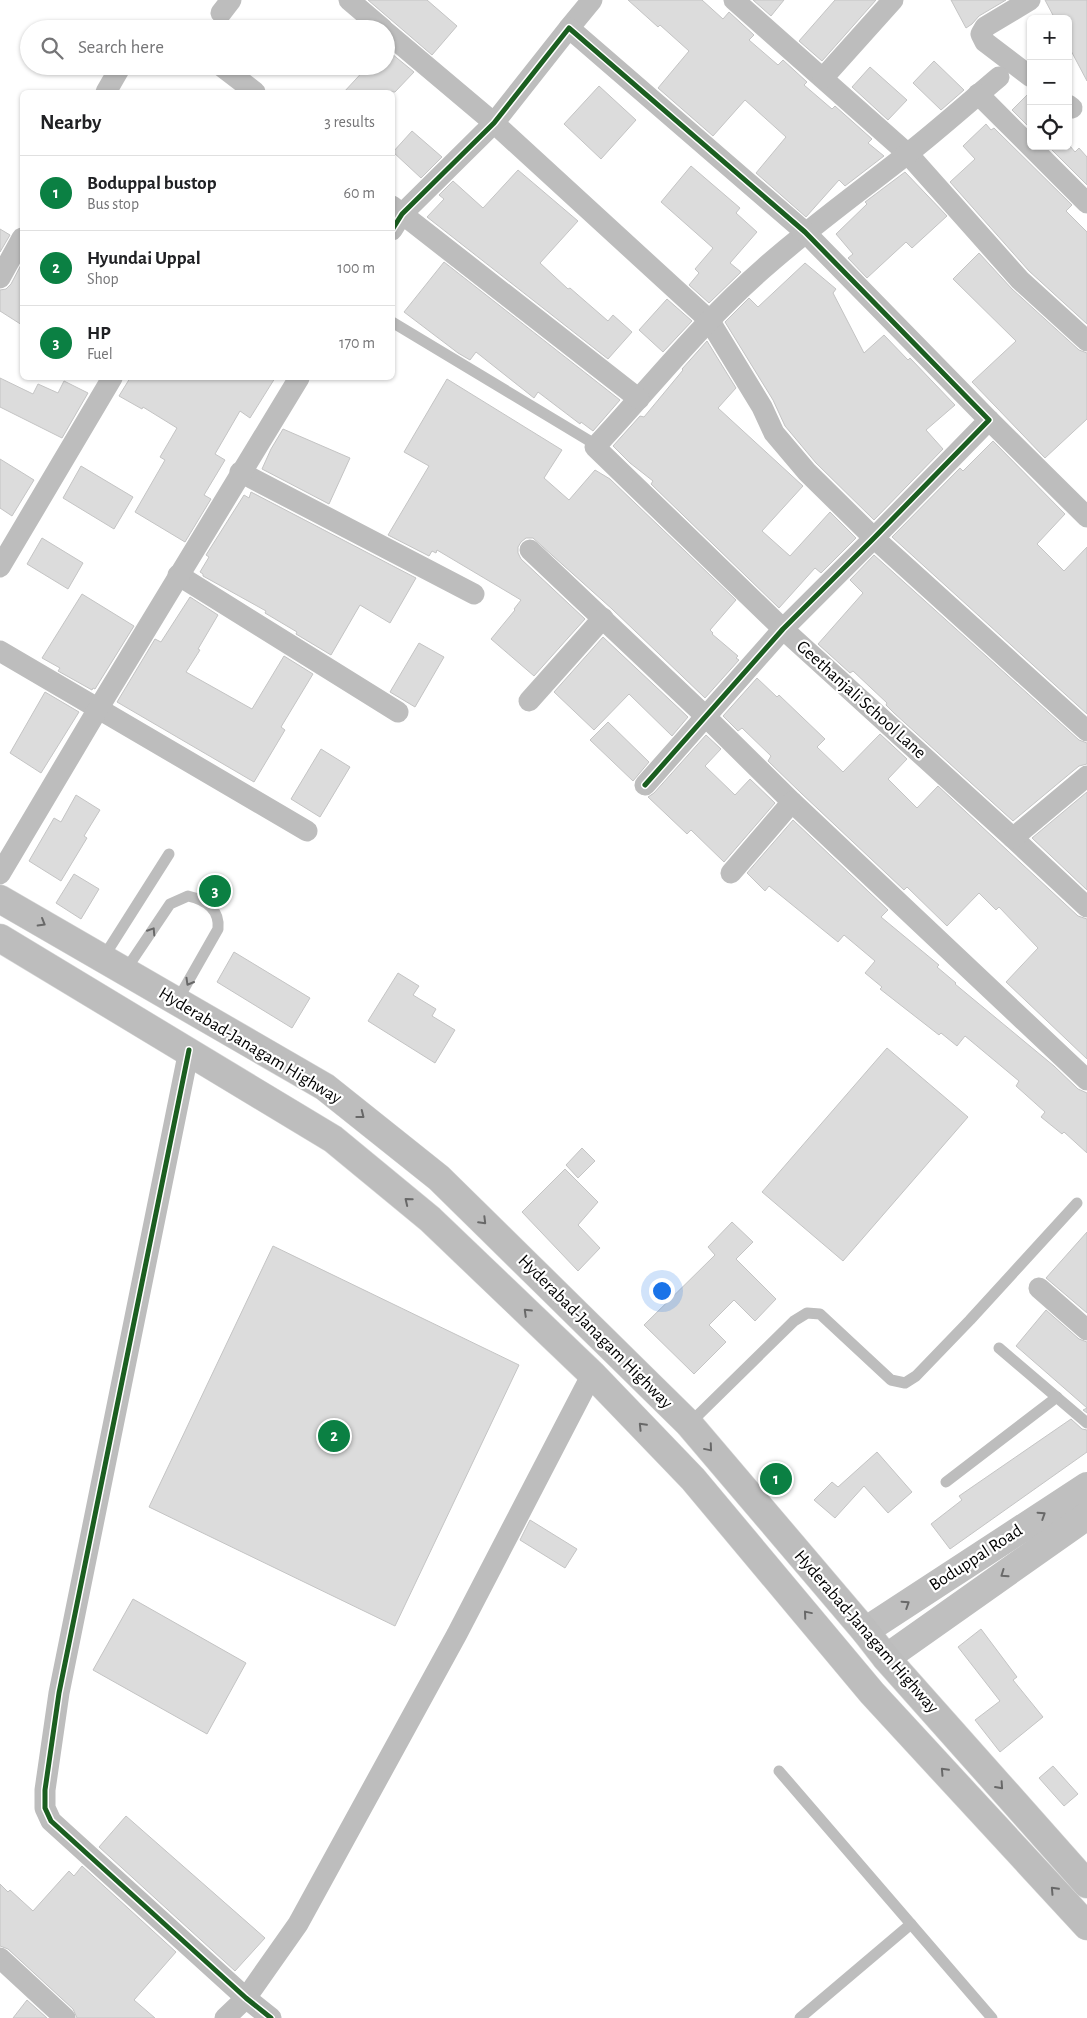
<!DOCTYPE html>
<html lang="en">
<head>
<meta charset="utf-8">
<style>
	:root { --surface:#fff; --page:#f6f6f6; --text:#202124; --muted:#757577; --line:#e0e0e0; --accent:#0b8043 }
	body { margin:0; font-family:"Alegreya Sans",sans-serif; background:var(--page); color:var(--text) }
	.controls { position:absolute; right:15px; top:15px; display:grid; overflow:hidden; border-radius:8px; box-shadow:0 1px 4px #0004 }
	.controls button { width:45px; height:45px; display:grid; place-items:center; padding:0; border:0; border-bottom:1px solid var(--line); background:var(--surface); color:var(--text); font:25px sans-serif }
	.you { position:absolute; left:661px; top:1290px; width:18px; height:18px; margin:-12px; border:4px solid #fff; border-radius:50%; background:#1a73e8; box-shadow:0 0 0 8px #1a73e833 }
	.badge { display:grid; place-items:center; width:32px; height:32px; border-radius:50%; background:var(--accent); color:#fff; font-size:16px; font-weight:700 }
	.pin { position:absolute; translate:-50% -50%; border:2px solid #fff; box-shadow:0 1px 5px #0006 }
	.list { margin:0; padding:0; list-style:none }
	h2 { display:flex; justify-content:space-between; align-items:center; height:65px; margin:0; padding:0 20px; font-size:21px }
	h2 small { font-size:16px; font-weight:400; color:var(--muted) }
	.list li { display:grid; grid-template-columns:32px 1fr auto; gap:15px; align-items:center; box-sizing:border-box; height:75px; padding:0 20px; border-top:1px solid var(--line) }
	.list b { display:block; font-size:19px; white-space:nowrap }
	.list p { margin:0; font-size:16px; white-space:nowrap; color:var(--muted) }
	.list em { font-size:16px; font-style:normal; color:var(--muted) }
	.icon { flex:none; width:28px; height:28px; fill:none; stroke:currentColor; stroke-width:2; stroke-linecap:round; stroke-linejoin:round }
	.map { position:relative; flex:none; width:1087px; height:2018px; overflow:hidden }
	.search { position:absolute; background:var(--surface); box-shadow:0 1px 4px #0004; left:20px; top:20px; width:375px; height:55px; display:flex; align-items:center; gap:12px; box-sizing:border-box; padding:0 18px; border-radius:28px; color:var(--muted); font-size:19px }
	.panel { position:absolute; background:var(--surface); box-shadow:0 1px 4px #0004; left:20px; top:90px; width:375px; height:290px; border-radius:8px }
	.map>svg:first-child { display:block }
</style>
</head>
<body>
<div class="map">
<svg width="1087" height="2018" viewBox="0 0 1087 2018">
	<rect width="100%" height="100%" fill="#fff"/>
	<g fill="#dcdcdc" stroke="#c4c4c4">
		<path d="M368 0H427L457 26 432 55Z"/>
		<path d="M628 0H702L723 19 729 12 754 35 749 40 778 65 783 60 807 82 804 85 832 109 835 106 872 139 868 143 884 156 845 186 839 180 806 217 756 173 786 137 745 100 713 136 658 88 689 51 660 25 658 27Z"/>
		<path d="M753 0H784L771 16Z"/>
		<path d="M835 0H876L822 61 799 41Z"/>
		<path d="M951 0H1006L979 16 972 24 966 28Z"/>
		<path d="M1045 0H1087V81L1068 45V19H1055Z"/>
		<path d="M386 49 414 72 395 92H344L368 66H386Z"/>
		<path d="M934 61 964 90 941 110 913 83Z"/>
		<path d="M870 67 907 100 888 120 852 87Z"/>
		<path d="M599 86 636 120 601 159 564 124Z"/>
		<path d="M1031 91V129L1012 110Z"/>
		<path d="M986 124 991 130 994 128 1072 205 1066 211 1087 232V324L1029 271 950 182 975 159 963 146Z"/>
		<path d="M412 131 442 157 421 178 393 152Z"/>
		<path d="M1048 146H1070L1075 152 1079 148 1087 157V185Z"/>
		<path d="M691 166 740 208 736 213 757 232 730 263 741 272 709 303 689 285 699 273 695 269 713 248 661 202Z"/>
		<path d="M518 170 578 221 540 263 568 289 570 288 608 321 613 315 632 332 608 359 427 217 444 199 439 195 453 181 483 208Z"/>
		<path d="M905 172 947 216 912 248 906 242 867 278 848 258 853 254 836 234 867 204 865 202Z"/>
		<path d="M0 229 10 235 0 252Z"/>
		<path d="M979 253 1012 289 1079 350 1087 353V419L1045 458 972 382 1016 341 953 279Z"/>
		<path d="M444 262 620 400 593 431 581 422 580 424 538 392 534 398 476 352 470 360 458 353 404 312Z"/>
		<path d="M22 263V325L0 311V290L6 289 11 284Z"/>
		<path d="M805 263 836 289 833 293 864 353 884 335 908 360 910 358 955 405 926 430 943 449 874 520 816 463 785 426 773 400 725 322 749 298 758 307Z"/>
		<path d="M667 299 692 321 663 352 639 330Z"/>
		<path d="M707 341 736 388 718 408 803 486 762 531 790 556 830 512 856 538 821 573 815 568 779 608 651 484 653 481 630 463 613 446 640 416 644 417 683 370 682 369Z"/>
		<path d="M0 378 33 394 38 384 58 393 64 381 88 393 62 438 0 407Z"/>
		<path d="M130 378H275L250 418 240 411 215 454 225 460 204 495 211 499 185 542 135 512 165 460 160 457 177 428 143 407 142 409 119 396Z"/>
		<path d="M447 379 562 450 544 478 569 500 595 470 610 479 736 600 710 630 713 633 712 634 738 656 736 658 739 660 705 698 612 609 533 538H526L521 542 518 547V553L521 559 585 619 534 676 491 639 515 610 514 609 521 600 437 550 436 553 432 551 429 556 388 535 429 466 404 452Z"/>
		<path d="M283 429 350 458 329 504 262 469 271 449Z"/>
		<path d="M993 441 1065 514 1037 544 1064 571 1087 547V714L892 537 960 468 963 471Z"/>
		<path d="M0 459 34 480 12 516 0 508Z"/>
		<path d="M81 466 133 497 114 529 63 498Z"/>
		<path d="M251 492 416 578 390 623 360 605 331 655 296 634 297 632 265 613 266 611 203 576V574L200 572 209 557 206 555 244 495 249 498Z"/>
		<path d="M42 538 83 563 68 589 27 564Z"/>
		<path d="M874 555 1079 740 1087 743V764L1079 766 1013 821 894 713 886 705 887 703 853 671 850 673 818 644 863 593 850 580Z"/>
		<path d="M82 594 134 626 95 689 93 688 92 690 58 671 60 668 42 658Z"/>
		<path d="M190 597 218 615 198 649 200 650 186 672 252 709 284 656 313 674 281 727 285 730 254 782 117 702 155 639 161 642Z"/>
		<path d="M603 637 688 717 672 736 629 694 594 730 554 692Z"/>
		<path d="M419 643 444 657 415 707 390 692Z"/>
		<path d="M757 678 777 697 779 695 825 739 817 747 843 772 880 734 907 759 888 779 917 808 938 786 1078 916 1087 919V1059L1006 982 1038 948 999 907 996 910 979 893 947 926 907 887 904 890 801 793 768 761 771 756 742 728 738 731 723 716Z"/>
		<path d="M45 692 79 712 41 773 10 753Z"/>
		<path d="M608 722 649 762 633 781 590 740Z"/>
		<path d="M706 735 721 749 705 766 735 795 750 779 775 803 724 862 691 830 687 834 648 797 654 793Z"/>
		<path d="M321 749 350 767 320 817 291 799Z"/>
		<path d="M1087 792V890L1032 838Z"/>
		<path d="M76 795 100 810 84 836 87 838 61 881 29 861 54 818 61 822Z"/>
		<path d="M793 820 888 910 881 917 939 965 937 967 956 983 955 984 1054 1066 1078 1089 1087 1093V1153L1064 1132 1062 1134 1041 1117 1045 1112 1016 1086 1019 1081 965 1036 957 1046 941 1033 939 1035 880 989 882 987 865 973 875 961 844 935 838 942 769 886 765 891 747 873Z"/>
		<path d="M74 874 99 889 81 919 56 903Z"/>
		<path d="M234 952 310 998 292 1028 217 982Z"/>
		<path d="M398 973 419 986 413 995 436 1009 432 1016 455 1030 435 1063 368 1021Z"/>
		<path d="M887 1048 968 1117 843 1261 762 1192Z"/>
		<path d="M582 1148 595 1161 578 1178 566 1165Z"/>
		<path d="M565 1169 598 1202 578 1225 600 1248 578 1271 522 1212Z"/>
		<path d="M732 1222 753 1242 736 1259 776 1299 755 1321 734 1300 709 1325 726 1342 694 1374 644 1325 715 1255 708 1247Z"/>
		<path d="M1087 1232V1313L1046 1278Z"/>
		<path d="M273 1246 519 1365 395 1626 149 1507Z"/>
		<path d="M1046 1310 1079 1339 1087 1342V1413L1083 1410 1087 1408 1016 1346Z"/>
		<path d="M1071 1419 1082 1429 1087 1430V1452L950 1549 931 1524 962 1500 959 1496Z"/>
		<path d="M877 1452 912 1492 888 1513 864 1486 835 1518 814 1500 832 1482 838 1487Z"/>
		<path d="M530 1520 577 1549 565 1568 520 1540Z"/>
		<path d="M133 1599 246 1663 207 1734 93 1670Z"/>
		<path d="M981 1629 1017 1677 1013 1680 1043 1717 1000 1752 975 1720 1000 1701 958 1647Z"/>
		<path d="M1053 1766 1078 1794 1064 1806 1039 1778Z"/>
		<path d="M126 1816 265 1938 235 1971 99 1847Z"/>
		<path d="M82 1866 176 1952 134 2000 155 2018H77L73 2009 8 1949 0 1946V1884L8 1892 10 1890 33 1911 69 1871 74 1876Z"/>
		<path d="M27 2000 47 2018H13Z"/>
	</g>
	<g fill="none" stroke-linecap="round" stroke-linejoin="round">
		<defs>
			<g id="highway">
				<path d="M0 899 325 1087 439 1178 689 1424 865 1631 886 1658 1087 1884"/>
				<path d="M0 938 333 1139 430 1219 592 1374 693 1479 872 1693 1087 1926"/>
			</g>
		</defs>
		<use href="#highway" stroke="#dbdbdb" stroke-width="29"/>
		<g stroke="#bdbdbd" stroke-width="11">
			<path d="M392 322 588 440 595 447"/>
			<path d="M103 958 169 854"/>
			<path d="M125 971 170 904 188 896C206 900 220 910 218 929L177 1001"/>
			<path d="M999 1348 1087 1423"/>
			<path d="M689 1424 794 1321 807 1313 820 1314 891 1380 905 1383 916 1376 970 1320 1077 1203"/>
			<path d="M946 1482 1057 1397"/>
			<path d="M779 1771 992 2018"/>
			<path d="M800 2018 911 1924"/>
		</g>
		<g stroke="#bdbdbd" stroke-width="21">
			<path d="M349 0 383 29"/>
			<path d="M734 0 908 154 1020 280 1087 341"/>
			<path d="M1030 0 985 27 981 34 985 42 1031 77"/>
			<path d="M221 13 231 0"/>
			<path d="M569 28 592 0"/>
			<path d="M386 32 494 123 709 320 762 407 774 433 807 472 874 538 1087 731"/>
			<path d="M221 66 255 92"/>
			<path d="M999 77C968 103 938 130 906 155 859 192 809 228 764 268 702 322 651 387 595 447L783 629 1013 838 1087 907"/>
			<path d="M823 78 893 0"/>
			<path d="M106 92 121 66"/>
			<path d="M978 94 1087 203"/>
			<path d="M1068 105 1072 108"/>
			<path d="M392 206 639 399"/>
			<path d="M392 230 402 214 494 123 569 28 805 232 989 420 874 538 783 629 645 785"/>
			<path d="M0 278 22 238"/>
			<path d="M989 420 1087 517"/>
			<path d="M240 472 474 594"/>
			<path d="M530 550 699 710 792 802 1087 1080"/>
			<path d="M0 567 112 378"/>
			<path d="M178 575 398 712"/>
			<path d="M0 651 307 831"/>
			<path d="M529 701 603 618"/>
			<path d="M1013 838 1087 776"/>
			<path d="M731 873 792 802"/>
			<path d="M0 874 98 709 299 378"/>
			<path d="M189 1050 59 1693 45 1790V1808L51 1821 246 1998 271 2018"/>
			<path d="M1039 1288 1087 1330"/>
			<path d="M0 1958 65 2018"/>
			<path d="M225 2018 246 1998 298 1924 457 1634 592 1374"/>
		</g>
		<g stroke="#bfbfbf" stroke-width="28">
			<path d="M865 1631 1087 1486"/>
			<path d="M886 1658 1087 1516"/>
		</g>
		<use href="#highway" stroke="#bdbdbd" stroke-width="28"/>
		<defs>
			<g id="cycleway">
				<path d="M392 230 402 214 494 123 569 28 805 232 989 420 874 538 783 629 645 785"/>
				<path d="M189 1050 59 1693 45 1790V1808L51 1821 246 1998 271 2018"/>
			</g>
		</defs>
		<use href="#cycleway" stroke="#fff" stroke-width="8"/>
		<use href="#cycleway" stroke="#1b5e20" stroke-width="5"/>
	</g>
	<defs><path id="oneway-chevron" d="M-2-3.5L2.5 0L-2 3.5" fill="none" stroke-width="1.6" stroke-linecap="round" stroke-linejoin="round" transform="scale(1.25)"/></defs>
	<g stroke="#686868">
		<use href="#oneway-chevron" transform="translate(42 923) rotate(30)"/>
		<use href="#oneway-chevron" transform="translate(152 931) rotate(-57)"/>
		<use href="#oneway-chevron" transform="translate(189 982) rotate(120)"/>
		<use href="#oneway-chevron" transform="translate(361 1115) rotate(38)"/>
		<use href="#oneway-chevron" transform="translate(408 1201) rotate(-141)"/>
		<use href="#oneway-chevron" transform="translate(483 1221) rotate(45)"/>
		<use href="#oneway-chevron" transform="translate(527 1312) rotate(-136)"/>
		<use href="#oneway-chevron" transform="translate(642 1426) rotate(-134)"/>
		<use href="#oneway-chevron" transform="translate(709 1448) rotate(50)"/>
		<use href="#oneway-chevron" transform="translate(807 1614) rotate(-130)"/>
		<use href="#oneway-chevron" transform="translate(944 1771) rotate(-133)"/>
		<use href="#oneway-chevron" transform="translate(1000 1786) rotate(48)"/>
		<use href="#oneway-chevron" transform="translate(1054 1890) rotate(-133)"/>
	</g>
	<g stroke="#696969">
		<use href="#oneway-chevron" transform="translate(1042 1515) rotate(-33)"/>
		<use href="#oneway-chevron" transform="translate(1004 1574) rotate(145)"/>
		<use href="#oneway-chevron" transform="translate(906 1604) rotate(-33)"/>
	</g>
	<g text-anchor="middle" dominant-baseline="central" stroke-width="4.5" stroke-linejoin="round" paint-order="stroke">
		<g font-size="18" fill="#000" stroke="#fff">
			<text transform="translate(861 700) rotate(42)">Geethanjali School Lane</text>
			<text transform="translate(250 1046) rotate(31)">Hyderabad-Janagam Highway</text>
			<text transform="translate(595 1332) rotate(45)">Hyderabad-Janagam Highway</text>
			<text transform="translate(976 1558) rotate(-33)">Boduppal Road</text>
			<text transform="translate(866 1632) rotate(49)">Hyderabad-Janagam Highway</text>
		</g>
	</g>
</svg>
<div class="controls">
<button>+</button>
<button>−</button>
<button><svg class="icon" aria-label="locate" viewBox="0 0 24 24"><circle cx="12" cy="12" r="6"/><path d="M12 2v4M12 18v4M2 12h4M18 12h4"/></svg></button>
</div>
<div class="you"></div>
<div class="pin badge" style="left:776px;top:1479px">1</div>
<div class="pin badge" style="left:334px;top:1436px">2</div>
<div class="pin badge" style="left:215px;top:891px">3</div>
<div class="search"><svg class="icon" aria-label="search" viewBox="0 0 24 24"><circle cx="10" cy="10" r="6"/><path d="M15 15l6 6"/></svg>Search here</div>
<section class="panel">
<h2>Nearby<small>3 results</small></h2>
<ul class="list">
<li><span class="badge">1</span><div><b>Boduppal bustop</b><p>Bus stop</p></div><em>60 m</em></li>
<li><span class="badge">2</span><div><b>Hyundai Uppal</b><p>Shop</p></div><em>100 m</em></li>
<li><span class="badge">3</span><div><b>HP</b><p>Fuel</p></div><em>170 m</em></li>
</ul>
</section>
</div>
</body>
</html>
